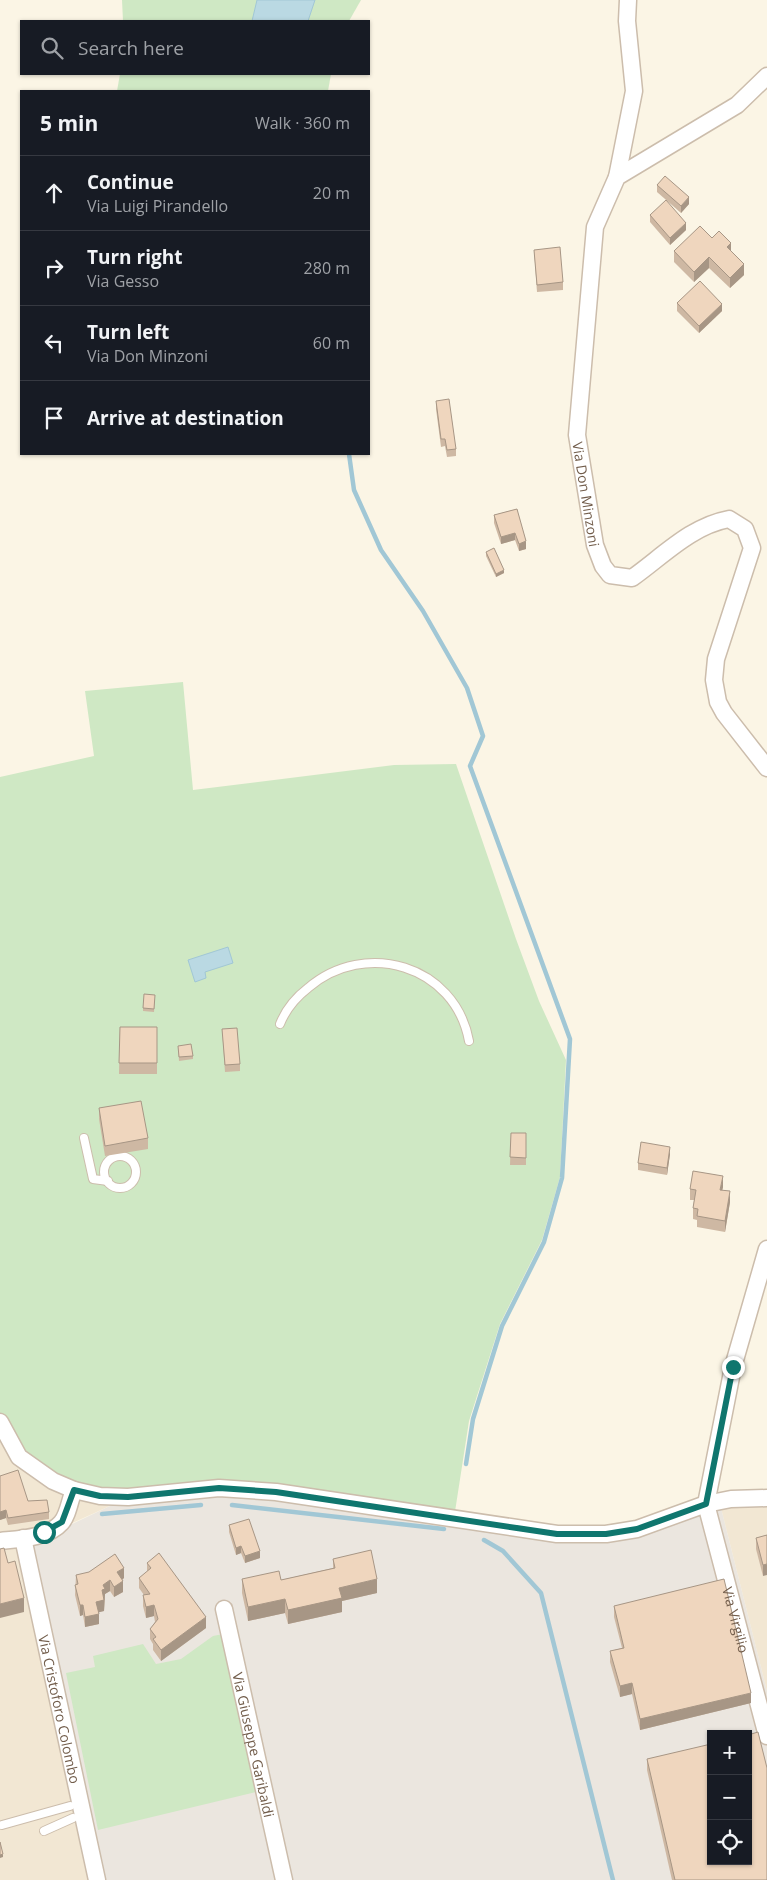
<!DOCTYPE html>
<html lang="en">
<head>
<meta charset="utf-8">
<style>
	:root { --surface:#171b24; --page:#242831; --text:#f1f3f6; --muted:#9ea1a6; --line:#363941 }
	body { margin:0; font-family:"Open Sans",sans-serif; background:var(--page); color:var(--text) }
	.controls { position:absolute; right:15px; bottom:15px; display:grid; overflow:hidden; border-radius:0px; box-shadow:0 1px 4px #0004 }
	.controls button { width:45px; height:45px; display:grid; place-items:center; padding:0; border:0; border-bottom:1px solid var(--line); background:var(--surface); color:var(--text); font:25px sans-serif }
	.stop { position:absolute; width:15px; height:15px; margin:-11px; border:4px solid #0f766e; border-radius:50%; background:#fff }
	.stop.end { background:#0f766e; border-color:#fff; box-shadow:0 1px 5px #0008 }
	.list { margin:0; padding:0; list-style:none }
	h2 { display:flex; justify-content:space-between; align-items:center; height:65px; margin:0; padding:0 20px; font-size:21px }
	h2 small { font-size:16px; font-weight:400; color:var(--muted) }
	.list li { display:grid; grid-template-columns:32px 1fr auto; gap:15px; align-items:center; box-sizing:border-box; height:75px; padding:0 20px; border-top:1px solid var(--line) }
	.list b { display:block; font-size:19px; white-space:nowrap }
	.list p { margin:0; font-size:16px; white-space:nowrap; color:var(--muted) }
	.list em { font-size:16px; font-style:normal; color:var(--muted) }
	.icon { flex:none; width:28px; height:28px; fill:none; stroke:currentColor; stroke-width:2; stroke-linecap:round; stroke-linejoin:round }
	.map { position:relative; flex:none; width:767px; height:1880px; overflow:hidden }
	.search { position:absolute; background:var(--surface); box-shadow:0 1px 4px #0004; left:20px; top:20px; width:350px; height:55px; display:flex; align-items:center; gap:12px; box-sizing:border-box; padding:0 18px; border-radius:0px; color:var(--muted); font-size:19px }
	.panel { position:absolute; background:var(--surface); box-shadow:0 1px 4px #0004; left:20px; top:90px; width:350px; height:365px; border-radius:0px }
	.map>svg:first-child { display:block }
</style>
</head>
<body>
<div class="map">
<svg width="767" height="1880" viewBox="0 0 767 1880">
	<rect width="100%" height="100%" fill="#fbf5e5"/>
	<g fill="#f2e7d3">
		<path d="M0 1422 114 1504 68 1525 96 1880H0Z"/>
		<path d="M767 1504V1691L721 1508Z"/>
	</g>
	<path fill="#ebe6df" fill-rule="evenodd" d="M209 1489 599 1537 721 1508 767 1691V1880H96L22 1548 114 1504ZM711 1734H748V1861H711Z"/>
	<g fill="#cfe8c4">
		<path d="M122 0H361L349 21H123Z"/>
		<path d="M120 74H331L328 91H117Z"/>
		<path d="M183 682 193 790 394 765 456 764 516 939 539 1001 566 1060 560 1177 542 1240 500 1324 469 1421 454 1518 266 1491 114 1504 59 1485 16 1445 0 1422V777L94 756 85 691Z"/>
		<path d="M223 1634 256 1792 98 1830 66 1673 95 1667 93 1656 143 1644 156 1664 181 1659 213 1636Z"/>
	</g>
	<g fill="#bad9e3" stroke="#a1c7d5">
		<path d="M257 0H315L308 21H252Z"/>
		<path d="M228 947 233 963 205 972 206 978 195 982 188 960Z"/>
	</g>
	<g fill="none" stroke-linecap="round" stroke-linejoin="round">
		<g stroke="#a1c7d5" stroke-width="4.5">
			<path d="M349 454 354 490 381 550 423 611 467 688 483 736 470 766 570 1039 562 1178 544 1242 502 1326 473 1419 466 1464"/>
			<path d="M232 1505 444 1529"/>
			<path d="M102 1514 201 1505"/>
			<path d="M484 1540 503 1551 541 1593 613 1880"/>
		</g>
		<defs>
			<g id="service">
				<path d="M280 1024C286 1009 295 998 308 988 365 939 455 965 469 1041"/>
				<path d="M84 1138 93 1179 108 1181"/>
				<circle cx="120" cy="1172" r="16"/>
				<path d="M2 1825 70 1806"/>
				<path d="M44 1831 73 1818"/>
			</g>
			<g id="minor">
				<path id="s1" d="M767 76 737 105 617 177 595 227 577 435 595 545 603 566 610 575 632 578C663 556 691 526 729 519L745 529 752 548 716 659 714 680 718 702 724 713 767 768"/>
				<path d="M617 177 634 91 627 21 628 0"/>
				<path id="s2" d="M767 1249 733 1367 706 1504 767 1736"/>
				<path d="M0 1422 19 1457 53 1481 74 1490 100 1496 128 1497 219 1488 276 1492 557 1534H606L637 1529 706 1504 731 1499 767 1498"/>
				<path id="s3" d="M23 1538 97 1880"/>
				<path d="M0 1541C18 1539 48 1538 61 1523 68 1516 70 1499 74 1490"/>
				<path id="s4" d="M224 1609 284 1880"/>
			</g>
		</defs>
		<use href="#service" stroke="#ccbdac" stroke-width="10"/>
		<use href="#minor" stroke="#ccbdac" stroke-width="19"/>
		<use href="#service" stroke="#fff" stroke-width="8"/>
		<use href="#minor" stroke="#fff" stroke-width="16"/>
	</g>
	<g fill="#ceb8a3">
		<path d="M657 185 689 204 681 213 657 192Z"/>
		<path d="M650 215 686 230 670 245 650 222Z"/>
		<path d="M712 238 731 252 744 275 730 288 709 268 694 282 674 262V251Z"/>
		<path d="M534 250 563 282V290L537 292Z"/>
		<path d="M677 303 722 311 699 333 677 311Z"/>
		<path d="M436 401 456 449V456L447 457 445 446 441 447 436 409Z"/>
		<path d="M517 509 526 549 519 551 515 540 501 544 494 523V515Z"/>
		<path d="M486 552 504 573 496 577 486 556Z"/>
		<path d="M155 999 154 1012 143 1011V1008Z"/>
		<path d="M120 1027H157V1074H119Z"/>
		<path d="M222 1029 240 1064V1071L225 1072Z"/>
		<path d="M178 1046 193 1056V1059L179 1061Z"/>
		<path d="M99 1108 148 1138V1149L105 1156 99 1119Z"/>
		<path d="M511 1133H526V1165H510Z"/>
		<path d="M670 1154 667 1175 638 1170V1163Z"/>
		<path d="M723 1187 722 1190 730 1202 725 1232 697 1227V1220L693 1219V1208L694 1200H690V1189Z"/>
		<path d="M0 1476 28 1501 49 1512V1519L8 1525 6 1518 0 1520Z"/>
		<path d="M229 1525 260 1558 245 1563 241 1553 236 1555 229 1532Z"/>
		<path d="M767 1535 763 1576 756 1549V1538Z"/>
		<path d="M333 1559 377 1593 342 1601V1612L288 1624 285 1613 248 1621 242 1593V1579L281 1580 333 1568Z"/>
		<path d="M147 1563 206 1628 161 1661 153 1650V1644L150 1639V1629L155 1622 154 1616 146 1618 143 1606V1595H144L139 1588V1578L147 1572Z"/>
		<path d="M76 1575 124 1578 122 1580 123 1592 114 1597 110 1591 105 1594 104 1611 98 1612 99 1624 85 1627 83 1615 80 1616 75 1595Z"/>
		<path d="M614 1606 751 1703 640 1730 632 1694 620 1697 610 1662V1651L622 1648 614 1617Z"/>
		<path d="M647 1759 767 1880H672L647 1770Z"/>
	</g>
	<g fill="#a79685">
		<path d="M689 197V204L681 213V206Z"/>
		<path d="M686 223V230L670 245V238Z"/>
		<path d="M731 243V254L727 247Z"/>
		<path d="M709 257V268L694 282V272Z"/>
		<path d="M744 264V275L730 288V278Z"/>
		<path d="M722 304V311L699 333V326Z"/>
		<path d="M515 533V540L501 544V537Z"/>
		<path d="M526 541V549L519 551V544Z"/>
		<path d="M504 570V573L496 577V574Z"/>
		<path d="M670 1147V1154L667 1175V1168Z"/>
		<path d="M723 1176V1187L720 1200V1190Z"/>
		<path d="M730 1191V1202L725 1232V1221Z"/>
		<path d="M6 1510V1518L0 1520V1512Z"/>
		<path d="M241 1546V1553L236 1555V1548Z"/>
		<path d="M260 1551V1558L245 1563V1556Z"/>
		<path d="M767 1564V1575L763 1576V1565Z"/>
		<path d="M124 1568V1578L117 1583V1572Z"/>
		<path d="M377 1579V1593L342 1601V1612L288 1624V1610L339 1588Z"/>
		<path d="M110 1580V1591L105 1594 104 1611 96 1613V1602L103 1585Z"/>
		<path d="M123 1581V1592L114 1597V1587Z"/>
		<path d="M24 1598V1612L0 1618V1604Z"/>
		<path d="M285 1599V1613L248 1621V1607Z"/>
		<path d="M80 1605H83V1615L80 1616Z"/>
		<path d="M154 1605V1616L146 1618V1607Z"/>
		<path d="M99 1614V1624L85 1627V1617Z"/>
		<path d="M206 1617V1628L161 1661V1650Z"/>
		<path d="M632 1683V1694L620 1697V1686Z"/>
		<path d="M751 1693V1703L640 1730V1719Z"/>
		<path d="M3 1854V1857L0 1858V1855Z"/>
	</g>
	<g fill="#efd6be" stroke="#a79685">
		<path d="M665 176 689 197 681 206 657 185Z"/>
		<path d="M666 200 686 223 670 238 650 215Z"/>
		<path d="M700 226 712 238 719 231 731 243 727 247 744 264 730 278 709 257 694 272 674 251Z"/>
		<path d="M560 247 563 282 537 285 534 250Z"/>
		<path d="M700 281 722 304 699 326 677 303Z"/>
		<path d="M449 399 456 449 447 450 445 439H441L436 401Z"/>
		<path d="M517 509 526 541 519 544 515 533 501 537 494 515Z"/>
		<path d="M494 548 504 570 496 574 486 552Z"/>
		<path d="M144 994 155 995 154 1009 143 1008Z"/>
		<path d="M120 1027H157V1063H119Z"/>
		<path d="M237 1028 240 1064 225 1065 222 1029Z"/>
		<path d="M191 1044 193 1056 179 1057 178 1046Z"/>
		<path d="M141 1101 148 1138 105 1146 99 1108Z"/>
		<path d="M511 1133H526V1158L510 1157Z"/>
		<path d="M641 1142 670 1147 667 1168 638 1163Z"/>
		<path d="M693 1171 723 1176 720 1190 730 1191 725 1221 697 1216 698 1209 693 1208 696 1190 690 1189Z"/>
		<path d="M18 1470 28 1501 47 1500 49 1512 8 1518 6 1510 0 1512V1476Z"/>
		<path d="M249 1519 260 1551 245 1556 241 1546 236 1548 229 1525Z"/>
		<path d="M767 1535V1564L763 1565 756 1538Z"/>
		<path d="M4 1548 8 1563 15 1561 24 1598 0 1604V1549Z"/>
		<path d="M371 1550 377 1579 339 1588 342 1598 288 1610 285 1599 248 1607 242 1579 279 1571 281 1580 335 1568 333 1559Z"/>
		<path d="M159 1553 206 1617 161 1650 153 1639 156 1637 150 1629 158 1619 154 1605 146 1607 143 1595 150 1594 139 1578 151 1568 147 1563Z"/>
		<path d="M115 1554 124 1568 117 1572 123 1581 114 1587 110 1580 103 1585 105 1589 102 1590 104 1600 96 1602 99 1614 85 1617 83 1605H80L75 1585 78 1584 76 1575 89 1572Z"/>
		<path d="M724 1579 751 1693 640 1719 632 1683 620 1686 610 1651 624 1648 614 1606Z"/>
		<path d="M758 1732 767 1768V1880H675L647 1759 711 1744V1861H748V1735Z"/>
		<path d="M0 1842 3 1854 0 1855Z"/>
	</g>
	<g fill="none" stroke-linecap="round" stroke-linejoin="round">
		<path stroke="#0f766e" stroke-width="6" d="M44 1532 62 1522 74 1490 100 1496 128 1497 219 1488 276 1492 557 1534H606L637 1529 706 1504 733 1367"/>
	</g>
	<g text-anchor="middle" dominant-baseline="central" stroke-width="4" stroke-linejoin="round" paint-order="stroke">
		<g font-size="14" fill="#725d4b" stroke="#fef8eb">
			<text stroke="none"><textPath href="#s1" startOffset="505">Via Don Minzoni</textPath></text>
			<text stroke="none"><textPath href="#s2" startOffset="382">Via Virgilio</textPath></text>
			<text stroke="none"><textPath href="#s3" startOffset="175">Via Cristoforo Colombo</textPath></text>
			<text stroke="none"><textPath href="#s4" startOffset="139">Via Giuseppe Garibaldi</textPath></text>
		</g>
	</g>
</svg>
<div class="controls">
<button>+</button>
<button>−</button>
<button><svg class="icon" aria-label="locate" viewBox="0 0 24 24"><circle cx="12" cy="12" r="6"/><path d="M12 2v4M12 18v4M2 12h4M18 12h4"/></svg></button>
</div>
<div class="stop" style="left:44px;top:1532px"></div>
<div class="stop end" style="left:733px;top:1367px"></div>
<div class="search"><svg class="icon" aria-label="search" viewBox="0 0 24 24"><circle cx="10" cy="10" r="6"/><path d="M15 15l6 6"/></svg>Search here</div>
<section class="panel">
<h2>5 min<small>Walk · 360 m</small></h2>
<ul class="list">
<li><svg class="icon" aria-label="ahead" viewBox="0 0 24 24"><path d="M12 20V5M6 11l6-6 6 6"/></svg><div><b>Continue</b><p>Via Luigi Pirandello</p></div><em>20 m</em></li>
<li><svg class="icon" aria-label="right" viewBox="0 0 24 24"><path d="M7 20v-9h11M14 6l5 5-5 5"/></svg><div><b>Turn right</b><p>Via Gesso</p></div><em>280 m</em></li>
<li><svg class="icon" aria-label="left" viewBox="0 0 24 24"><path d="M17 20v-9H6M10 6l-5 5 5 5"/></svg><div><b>Turn left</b><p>Via Don Minzoni</p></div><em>60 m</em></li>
<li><svg class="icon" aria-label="arrive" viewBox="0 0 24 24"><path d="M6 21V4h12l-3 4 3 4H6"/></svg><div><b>Arrive at destination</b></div></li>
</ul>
</section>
</div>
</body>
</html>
